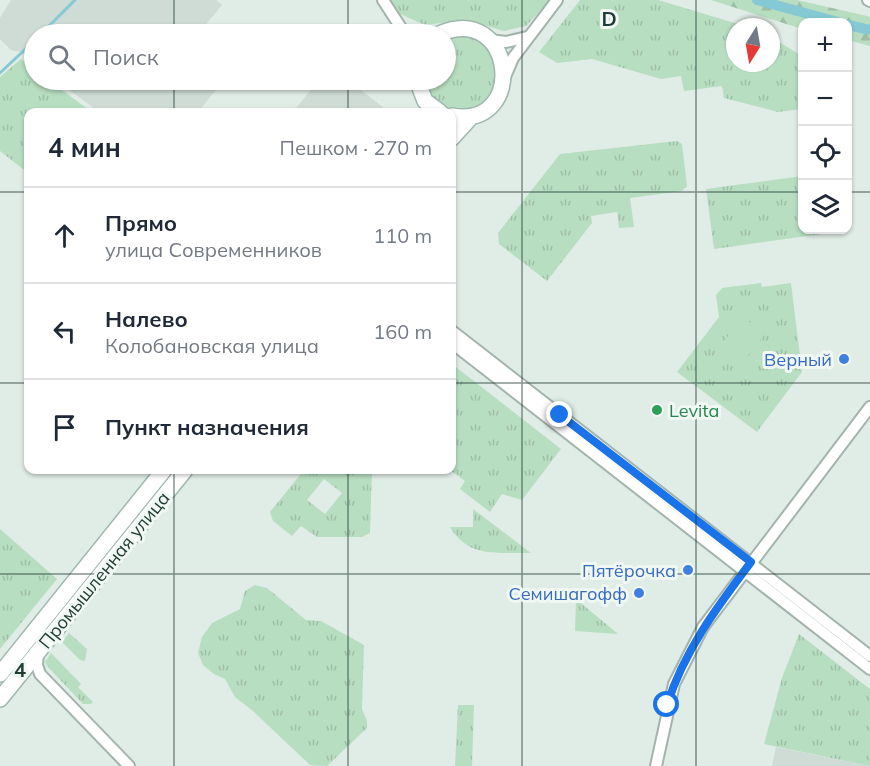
<!DOCTYPE html>
<html lang="ru">
<head>
<meta charset="utf-8">
<style>
	:root { --surface:#fff; --page:#f2f2f3; --text:#1f2937; --muted:#747a83; --line:#e0e1e3 }
	body { margin:0; font-family:Mulish,sans-serif; background:var(--page); color:var(--text) }
	.controls { position:absolute; right:18px; top:18px; display:grid; overflow:hidden; border-radius:12px; box-shadow:0 2px 4px #0004 }
	.controls button { width:54px; height:54px; display:grid; place-items:center; padding:0; border:0; border-bottom:2px solid var(--line); background:var(--surface); color:var(--text); font:30px sans-serif }
	.compass { position:absolute; left:726px; top:18px; width:54px; height:54px; border-radius:50%; background:var(--surface); box-shadow:0 2px 4px #0004; rotate:191deg }
	.stop { position:absolute; width:18px; height:18px; margin:-14px; border:4px solid #1a73e8; border-radius:50%; background:#fff }
	.stop.end { background:#1a73e8; border-color:#fff; box-shadow:0 2px 6px #0008 }
	.list { margin:0; padding:0; list-style:none }
	h2 { display:flex; justify-content:space-between; align-items:center; height:78px; margin:0; padding:0 24px; font-size:26px }
	h2 small { font-size:20px; font-weight:400; color:var(--muted) }
	.list li { display:grid; grid-template-columns:39px 1fr auto; gap:18px; align-items:center; box-sizing:border-box; height:96px; padding:0 24px; border-top:2px solid var(--line) }
	.list b { display:block; font-size:22px; white-space:nowrap }
	.list p { margin:0; font-size:20px; white-space:nowrap; color:var(--muted) }
	.list em { font-size:20px; font-style:normal; color:var(--muted) }
	.icon { flex:none; width:33px; height:33px; fill:none; stroke:currentColor; stroke-width:2; stroke-linecap:round; stroke-linejoin:round }
	.map { position:relative; flex:none; width:870px; height:766px; overflow:hidden }
	.search { position:absolute; background:var(--surface); box-shadow:0 2px 4px #0004; left:24px; top:24px; width:432px; height:66px; display:flex; align-items:center; gap:15px; box-sizing:border-box; padding:0 21px; border-radius:33px; color:var(--muted); font-size:22px }
	.panel { position:absolute; background:var(--surface); box-shadow:0 2px 4px #0004; left:24px; top:108px; width:432px; height:366px; border-radius:12px }
	.map>svg:first-child { display:block }
</style>
</head>
<body>
<div class="map">
<svg width="870" height="766" viewBox="0 0 870 766">
	<defs>
		<pattern id="grass-tufts" width="24" height="20" patternUnits="userSpaceOnUse" patternTransform="scale(1.5)"><rect width="24" height="20" fill="#b8dec1"/><path d="M3 7l-1-3M5 7V3M7 7l1-3M15 17l-1-3M17 17v-4M19 17l1-3" fill="none" stroke="#9ebfa6"/></pattern>
		<pattern id="forest-firs" width="22" height="20" patternUnits="userSpaceOnUse" patternTransform="scale(1.5)"><rect width="22" height="20" fill="#b8dec1"/><path d="M5 1l3.5 6h-7zM16 11l3.5 6h-7z" fill="#9ebfa6"/></pattern>
	</defs>
	<rect width="100%" height="100%" fill="#e0ece6"/>
	<g fill="#cedcd5">
		<path d="M11 0H216L222 5 198 34H34V63L21 52 11 50 0 39V18Z"/>
		<path d="M56 80H224L198 112H99Z"/>
		<path d="M319 80H348L389 112H293Z"/>
		<path d="M776 747 870 766H772Z"/>
	</g>
	<g fill="url(#grass-tufts)" fill-rule="evenodd">
		<path d="M388 0H550L526 26 504 31 467 20 425 25 398 13Z"/>
		<path d="M580 0H658L748 27H735V63H771V37L802 56V109L778 112 724 98 722 86 684 91 681 76 661 79 592 59 557 63 539 52Z"/>
		<path d="M465 36C542 61 459 162 423 80H446V39Z"/>
		<path d="M21 59 34 69V80H48L92 112H28V173L0 151V77Z"/>
		<path d="M677 141 682 144 687 186 682 191 630 198 634 227 619 228 617 212 591 216 592 223 547 281 499 244 498 233 560 154Z"/>
		<path d="M802 176V230H835L836 232 714 249 706 189Z"/>
		<path d="M761 283 762 287 791 283 802 372 757 432 677 372 719 317 716 295 722 288Z"/>
		<path d="M452 364 561 449 522 500 502 494 490 512 460 489 465 481 450 470Z"/>
		<path d="M304 470H372L370 533 362 537H317L301 526 292 536 273 521 270 512ZM324 479 342 493 325 514 307 500Z"/>
		<path d="M473 509 531 553C498 552 469 559 450 527H473Z"/>
		<path d="M0 529 57 579 0 649Z"/>
		<path d="M255 585 267 588 306 620 321 621 364 645 362 709 367 721V728L327 766 310 765 253 711 235 697 225 679 214 674 203 665 198 653 202 637 212 623 240 609 245 591Z"/>
		<path d="M576 599 618 634 575 631Z"/>
		<path d="M69 633 87 649 85 661 80 660 62 642Z"/>
		<path d="M799 634 870 689V766L764 744 782 678Z"/>
		<path d="M51 653 81 684 78 687 93 702 91 704H83L48 667 45 662Z"/>
		<path d="M458 705H474L472 766H455Z"/>
	</g>
	<path fill="url(#forest-firs)" d="M711 0H797L867 16 870 17V46L848 40V22H802V29Z"/>
	<g fill="#b8dec1">
		<path d="M737 192 739 213 719 216 716 195Z"/>
		<path d="M743 317 765 334 739 367 717 350Z"/>
	</g>
	<g fill="none" stroke-linecap="round" stroke-linejoin="round">
		<g stroke="#85c9d4" stroke-width="3">
			<path d="M41 34 75 0"/>
			<path d="M0 73 34 41"/>
		</g>
		<g stroke="#85c9d4" stroke-width="10">
			<path d="M757 0 838 22"/>
			<path d="M848 25 870 30"/>
		</g>
		<defs>
			<g id="street">
				<path d="M383 0 405 34"/>
				<path d="M868 0 870 1"/>
				<path d="M403 31 440 34"/>
				<path d="M489 40 506 42 527 37"/>
				<path d="M504 79 513 58 557 0"/>
				<path d="M452 331 870 656"/>
				<path d="M452 343 870 669"/>
				<path d="M38 653 37 665 40 674 129 766"/>
				<path d="M656 766 674 684 703 627 870 407"/>
			</g>
			<g id="secondary">
				<path d="M439 34C515 1 528 130 452 116"/>
				<path d="M417 80 425 101 440 112"/>
				<path d="M452 138 472 116"/>
				<path d="M0 674 164 470"/>
				<path d="M0 699 185 470"/>
			</g>
		</defs>
		<use href="#street" stroke="#a3b4ad" stroke-width="14"/>
		<use href="#secondary" stroke="#9eb8ae" stroke-width="18"/>
		<use href="#street" stroke="#fff" stroke-width="10"/>
		<use href="#secondary" stroke="#fff" stroke-width="15"/>
	</g>
	<g fill="none" stroke-linecap="round" stroke-linejoin="round">
		<path stroke="#1a73e8" stroke-width="8" d="M560 415 751 562C717 607 684 651 667 705"/>
	</g>
	<path fill="none" stroke="#203d35" stroke-width="1.5" stroke-opacity="0.55" d="M174 0V34M348 0V34M522 0V766M696 0V766M174 80V112M348 80V112M0 192H28M452 192H802M848 192H870M0 383H28M452 383H870M174 470V766M348 470V766M0 574H870"/>
	<g fill="#3f7fe0" stroke="#f1f8f4" stroke-width="2">
		<circle cx="844" cy="359" r="6"/>
		<circle cx="688" cy="570" r="6"/>
		<circle cx="639" cy="593" r="6"/>
	</g>
	<circle fill="#2e9e5b" stroke="#f1f8f4" stroke-width="2" cx="657" cy="410" r="6"/>
	<g text-anchor="middle" dominant-baseline="central" stroke-width="6" stroke-linejoin="round" paint-order="stroke">
		<g font-size="18" fill="#366cbe" stroke="#f1f8f4" text-anchor="end">
			<text x="832" y="359">Верный</text>
			<text x="676" y="570">Пятёрочка</text>
			<text x="627" y="593">Семишагофф</text>
		</g>
		<g font-size="18" fill="#27864d" stroke="#f1f8f4" text-anchor="start">
			<text x="669" y="410">Levita</text>
		</g>
		<g font-size="18" fill="#203d35" stroke="#f1f8f4">
			<text transform="translate(104 570) rotate(-51)">Промышленная улица</text>
		</g>
	</g>
	<g font-size="20" text-anchor="middle" font-weight="bold" fill="#203d35" stroke="#f1f8f4" stroke-width="6" stroke-linejoin="round" paint-order="stroke">
		<text x="609" y="26">D</text>
		<text x="20" y="677">4</text>
	</g>
</svg>
<div class="controls">
<button>+</button>
<button>−</button>
<button><svg class="icon" aria-label="locate" viewBox="0 0 24 24"><circle cx="12" cy="12" r="6"/><path d="M12 2v4M12 18v4M2 12h4M18 12h4"/></svg></button>
<button><svg class="icon" aria-label="layers" viewBox="0 0 24 24"><path d="M12 4l9 5-9 5-9-5zM3 14l9 5 9-5"/></svg></button>
</div>
<svg class="compass" viewBox="-18 -18 36 36"><path d="M0-13l5 13h-10z" fill="#e53935"/><path d="M0 13l5-13h-10z" fill="#747a83"/></svg>
<div class="stop" style="left:667px;top:705px"></div>
<div class="stop end" style="left:560px;top:415px"></div>
<div class="search"><svg class="icon" aria-label="search" viewBox="0 0 24 24"><circle cx="10" cy="10" r="6"/><path d="M15 15l6 6"/></svg>Поиск</div>
<section class="panel">
<h2>4 мин<small>Пешком · 270 m</small></h2>
<ul class="list">
<li><svg class="icon" aria-label="ahead" viewBox="0 0 24 24"><path d="M12 20V5M6 11l6-6 6 6"/></svg><div><b>Прямо</b><p>улица Современников</p></div><em>110 m</em></li>
<li><svg class="icon" aria-label="left" viewBox="0 0 24 24"><path d="M17 20v-9H6M10 6l-5 5 5 5"/></svg><div><b>Налево</b><p>Колобановская улица</p></div><em>160 m</em></li>
<li><svg class="icon" aria-label="arrive" viewBox="0 0 24 24"><path d="M6 21V4h12l-3 4 3 4H6"/></svg><div><b>Пункт назначения</b></div></li>
</ul>
</section>
</div>
</body>
</html>
